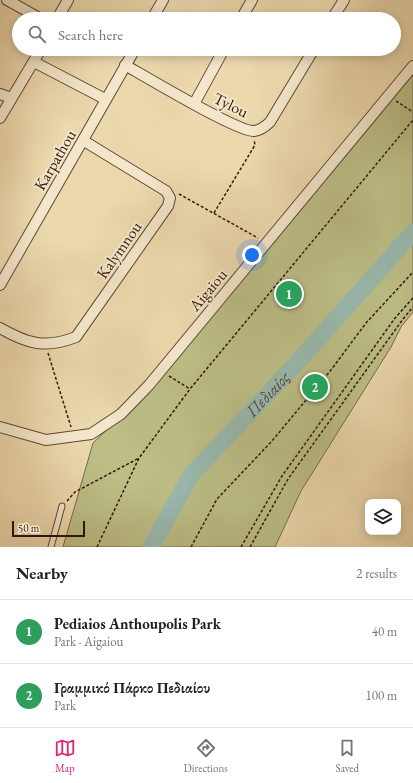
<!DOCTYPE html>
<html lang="en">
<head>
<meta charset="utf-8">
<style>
	:root { --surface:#fff; --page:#f2f2f2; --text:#202124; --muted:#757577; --line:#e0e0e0; --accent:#db2777 }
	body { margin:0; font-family:"EB Garamond",serif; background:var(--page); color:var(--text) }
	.controls { position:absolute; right:12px; bottom:12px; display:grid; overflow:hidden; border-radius:8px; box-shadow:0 2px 10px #0003 }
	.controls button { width:36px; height:36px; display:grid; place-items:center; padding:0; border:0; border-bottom:1px solid var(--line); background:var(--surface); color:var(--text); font:20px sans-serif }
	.scale { position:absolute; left:12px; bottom:10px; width:73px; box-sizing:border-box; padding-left:4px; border:2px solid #32170d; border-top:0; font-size:11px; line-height:14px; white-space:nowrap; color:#32170d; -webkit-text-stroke:3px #f3e6ca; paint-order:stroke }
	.you { position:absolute; left:252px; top:255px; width:14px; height:14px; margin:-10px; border:3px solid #fff; border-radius:50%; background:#1a73e8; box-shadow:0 0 0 6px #1a73e833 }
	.badge { display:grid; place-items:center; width:26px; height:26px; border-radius:50%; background:var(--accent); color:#fff; font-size:13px; font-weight:700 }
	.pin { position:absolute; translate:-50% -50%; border:2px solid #fff; box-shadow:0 1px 4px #0006 }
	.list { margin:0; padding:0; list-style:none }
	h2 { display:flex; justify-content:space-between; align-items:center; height:52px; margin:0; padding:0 16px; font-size:17px }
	h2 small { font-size:13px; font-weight:400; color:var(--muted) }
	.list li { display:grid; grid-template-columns:26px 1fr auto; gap:12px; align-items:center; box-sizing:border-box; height:64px; padding:0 16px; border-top:1px solid var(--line) }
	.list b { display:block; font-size:15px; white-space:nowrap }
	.list p { margin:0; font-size:13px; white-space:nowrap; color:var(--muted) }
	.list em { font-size:13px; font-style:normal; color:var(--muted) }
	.icon { flex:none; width:22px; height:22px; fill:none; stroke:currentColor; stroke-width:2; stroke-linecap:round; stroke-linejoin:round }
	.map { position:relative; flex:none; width:413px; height:547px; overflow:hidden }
	.search { position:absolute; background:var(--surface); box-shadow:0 2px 10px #0003; left:12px; right:12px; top:12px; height:44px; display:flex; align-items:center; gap:10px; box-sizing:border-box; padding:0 14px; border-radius:22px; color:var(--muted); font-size:15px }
	.sheet { height:180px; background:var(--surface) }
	nav { display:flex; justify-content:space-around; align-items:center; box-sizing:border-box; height:56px; border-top:1px solid var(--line); background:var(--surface); font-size:11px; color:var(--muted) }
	nav a { display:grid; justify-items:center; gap:2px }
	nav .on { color:var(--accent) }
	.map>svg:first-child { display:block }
</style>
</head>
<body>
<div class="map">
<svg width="413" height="547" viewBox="0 0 413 547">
	<rect width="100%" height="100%" fill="#ecd8ad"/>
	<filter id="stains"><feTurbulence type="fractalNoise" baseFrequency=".005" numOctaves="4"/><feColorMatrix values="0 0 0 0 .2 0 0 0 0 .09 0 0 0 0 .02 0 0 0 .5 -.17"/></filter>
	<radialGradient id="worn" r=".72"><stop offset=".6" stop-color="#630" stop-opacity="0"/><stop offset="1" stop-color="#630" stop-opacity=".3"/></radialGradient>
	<path fill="#bcbe86" stroke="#776a4a" d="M413 71V312L401 327 391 347 301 491 275 547H63L93 443 152 387Z"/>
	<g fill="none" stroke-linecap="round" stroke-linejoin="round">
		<path stroke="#99b9ae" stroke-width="17" id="s1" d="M151 547 191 475 295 365 413 232"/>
		<defs>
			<path id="lane" d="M51 547 62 506"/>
			<g id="street">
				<path d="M7 0 41 19"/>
				<path d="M57 19 68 0"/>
				<path d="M152 19 163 0"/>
				<path d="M241 19 252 0"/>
				<path d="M332 19 344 0"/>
				<path d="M34 62 105 99"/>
				<path d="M125 65C146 77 238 132 254 131 261 130 265 127 270 122L314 49"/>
				<path d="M0 94 11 98"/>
				<path d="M194 104 224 49"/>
				<path d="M0 118 41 49"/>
				<path d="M0 285 135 49"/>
				<path d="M0 328C28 344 45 349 76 337L168 206 170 198 166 191 84 141"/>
				<path d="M0 427 46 440 91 434 121 414 149 385 413 66"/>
			</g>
		</defs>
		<use href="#lane" stroke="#604735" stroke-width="7"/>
		<use href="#street" stroke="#604735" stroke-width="12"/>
		<g stroke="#32170d" stroke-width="1.5" stroke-dasharray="3 2" stroke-linecap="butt">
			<path d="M396 101 413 112"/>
			<path d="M179 194 258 238"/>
			<path d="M214 213 255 145 254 140"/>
			<path d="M48 353 71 427"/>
			<path d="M169 376 190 389"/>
			<path d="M67 501 75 492 139 458"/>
			<path d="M97 547 139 458 190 389 413 120"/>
			<path d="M191 547 217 499 272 441 331 370 366 323 413 272"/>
			<path d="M241 547 282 476 395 318 413 298"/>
			<path d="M250 547 288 479 403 319 413 307"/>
		</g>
		<use href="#lane" stroke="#f3e6ca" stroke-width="5"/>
		<use href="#street" stroke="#f3e6ca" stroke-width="10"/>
	</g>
	<g text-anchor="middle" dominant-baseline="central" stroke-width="4" stroke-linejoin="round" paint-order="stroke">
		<g font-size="16" fill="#32170d" stroke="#f3e6ca">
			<text transform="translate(231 105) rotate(26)">Tylou</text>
			<text transform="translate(55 160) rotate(-60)">Karpathou</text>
			<text transform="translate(119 250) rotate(-55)">Kalymnou</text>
			<text transform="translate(208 290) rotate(-50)">Aigaiou</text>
		</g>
		<g font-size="17" font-style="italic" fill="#51483d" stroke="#f3e6ca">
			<text stroke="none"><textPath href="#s1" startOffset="194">Πεδιαίος</textPath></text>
		</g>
	</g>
	<rect width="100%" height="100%" filter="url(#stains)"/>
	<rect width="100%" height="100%" fill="url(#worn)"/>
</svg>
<div class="controls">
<button><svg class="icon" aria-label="layers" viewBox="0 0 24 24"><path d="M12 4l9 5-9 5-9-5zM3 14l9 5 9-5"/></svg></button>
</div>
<div class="scale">50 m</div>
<div class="you"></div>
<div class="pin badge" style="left:289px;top:294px;background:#2e9e5b">1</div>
<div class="pin badge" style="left:315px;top:387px;background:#2e9e5b">2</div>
<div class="search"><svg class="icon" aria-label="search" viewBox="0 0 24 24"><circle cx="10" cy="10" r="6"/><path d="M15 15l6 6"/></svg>Search here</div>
</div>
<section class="sheet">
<h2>Nearby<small>2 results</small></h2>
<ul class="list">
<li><span class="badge" style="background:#2e9e5b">1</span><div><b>Pediaios Anthoupolis Park</b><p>Park · Aigaiou</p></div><em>40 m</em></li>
<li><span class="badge" style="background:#2e9e5b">2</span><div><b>Γραμμικό Πάρκο Πεδιαίου</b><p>Park</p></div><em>100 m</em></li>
</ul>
</section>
<nav>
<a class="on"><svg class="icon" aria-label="map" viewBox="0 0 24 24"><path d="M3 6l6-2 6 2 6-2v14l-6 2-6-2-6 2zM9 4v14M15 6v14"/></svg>Map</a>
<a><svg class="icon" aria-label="directions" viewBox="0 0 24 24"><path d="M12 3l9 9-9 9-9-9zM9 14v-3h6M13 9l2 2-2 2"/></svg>Directions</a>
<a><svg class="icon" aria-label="saved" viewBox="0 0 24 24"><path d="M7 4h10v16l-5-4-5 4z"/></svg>Saved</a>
</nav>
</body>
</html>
